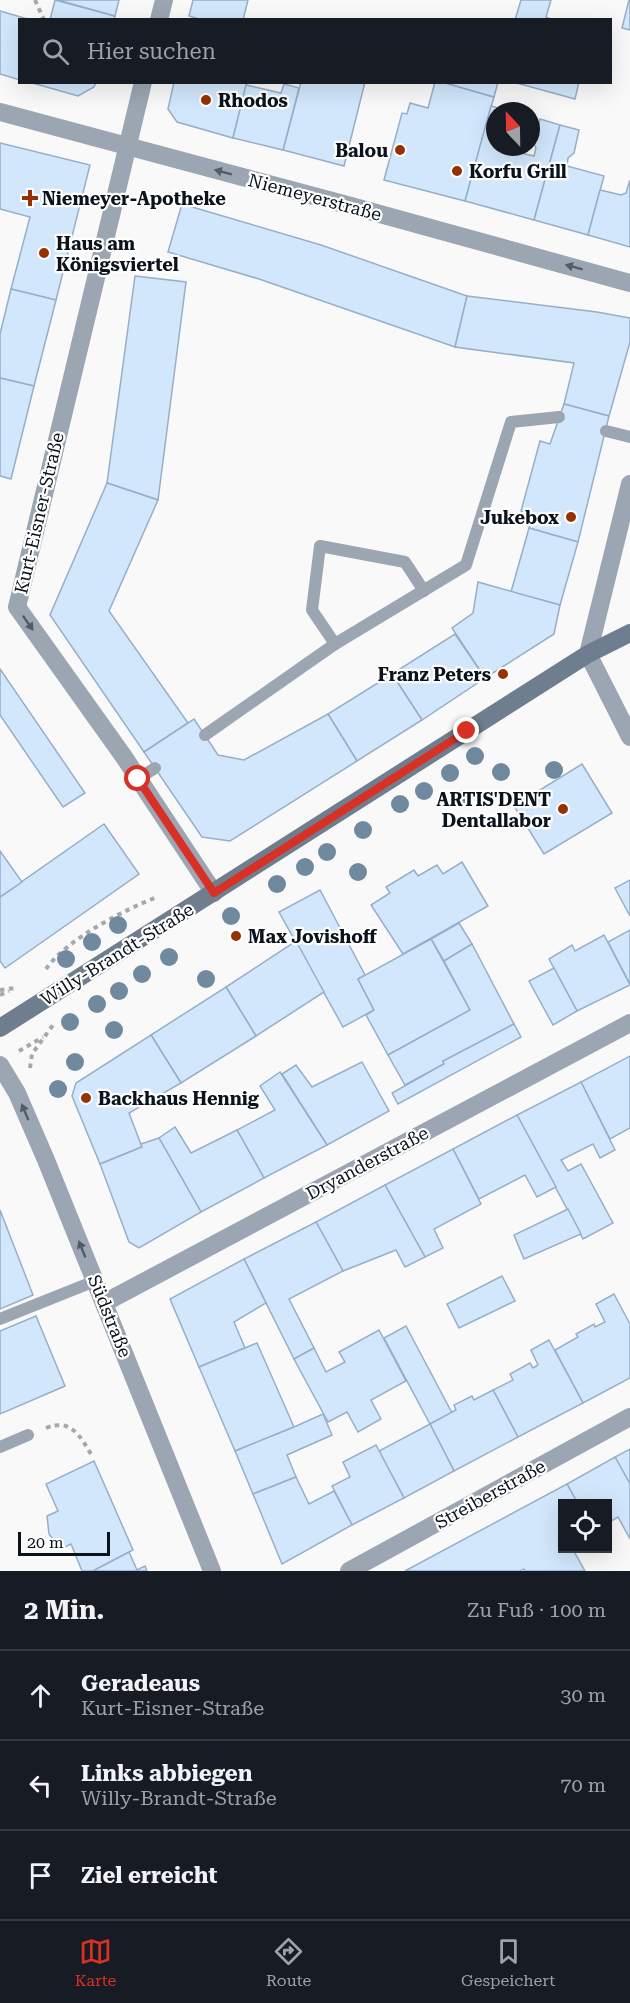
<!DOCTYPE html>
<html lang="de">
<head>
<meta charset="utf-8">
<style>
	:root { --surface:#171b24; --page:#20242c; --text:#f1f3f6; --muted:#9ea1a6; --line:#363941; --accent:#d93025 }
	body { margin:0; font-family:"Roboto Serif",serif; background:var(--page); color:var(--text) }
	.controls { position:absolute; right:18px; bottom:18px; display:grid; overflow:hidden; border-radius:0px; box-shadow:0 6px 24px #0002 }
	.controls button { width:54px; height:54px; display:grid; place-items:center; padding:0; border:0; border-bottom:2px solid var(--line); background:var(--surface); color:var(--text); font:30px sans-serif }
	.compass { position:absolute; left:486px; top:102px; width:54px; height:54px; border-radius:50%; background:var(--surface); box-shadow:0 6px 24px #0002; rotate:338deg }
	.scale { position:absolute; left:18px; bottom:15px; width:92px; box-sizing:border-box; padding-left:6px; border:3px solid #0a131c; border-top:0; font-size:16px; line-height:21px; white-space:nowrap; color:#0a131c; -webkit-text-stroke:4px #fff; paint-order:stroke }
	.stop { position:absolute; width:18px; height:18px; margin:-14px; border:4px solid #d93025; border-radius:50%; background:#fff }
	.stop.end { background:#d93025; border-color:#fff; box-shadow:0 2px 6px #0008 }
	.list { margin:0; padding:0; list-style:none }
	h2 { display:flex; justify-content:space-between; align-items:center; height:78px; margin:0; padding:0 24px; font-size:26px }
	h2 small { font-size:20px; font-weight:400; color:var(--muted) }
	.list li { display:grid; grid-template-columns:39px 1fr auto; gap:18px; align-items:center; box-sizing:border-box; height:90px; padding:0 24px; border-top:2px solid var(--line) }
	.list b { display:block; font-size:22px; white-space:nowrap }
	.list p { margin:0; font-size:20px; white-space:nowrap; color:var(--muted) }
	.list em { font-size:20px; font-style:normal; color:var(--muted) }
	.icon { flex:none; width:33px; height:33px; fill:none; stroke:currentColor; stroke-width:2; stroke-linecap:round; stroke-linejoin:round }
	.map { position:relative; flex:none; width:630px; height:1571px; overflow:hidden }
	.search { position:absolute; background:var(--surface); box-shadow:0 6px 24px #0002; left:18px; right:18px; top:18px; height:66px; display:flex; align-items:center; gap:15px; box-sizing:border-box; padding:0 21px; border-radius:0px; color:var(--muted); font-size:22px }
	.sheet { height:348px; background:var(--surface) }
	nav { display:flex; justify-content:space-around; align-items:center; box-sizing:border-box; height:84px; border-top:2px solid var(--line); background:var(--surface); font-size:16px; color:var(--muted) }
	nav a { display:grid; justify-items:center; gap:3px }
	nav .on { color:var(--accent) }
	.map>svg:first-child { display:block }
</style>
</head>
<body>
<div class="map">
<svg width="630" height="1571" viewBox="0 0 630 1571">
	<rect width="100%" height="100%" fill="#f9f9f9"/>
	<g fill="#d2e7fc" stroke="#96afc9" stroke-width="1.5">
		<path d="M55 0 115 16 114 20H50Z"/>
		<path d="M58 0H119L115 16Z"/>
		<path d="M193 0H248L243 20H202L189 16Z"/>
		<path d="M521 0H551L546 17 553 20H515Z"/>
		<path d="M629 0H630V30L622 28Z"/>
		<path d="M0 11 31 20H20V80L0 74Z"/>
		<path d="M29 82H96L94 87 78 96Z"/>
		<path d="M174 82H247L233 138 177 122 168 109Z"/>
		<path d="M301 82H365L344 166 283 150Z"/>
		<path d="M435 82H442L494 97 465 201 384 180 402 113 407 114 410 103 428 108Z"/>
		<path d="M442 82H498L494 97Z"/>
		<path d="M513 82H579L575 99Z"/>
		<path d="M284 84 299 88 283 150 233 138 246 85 281 93Z"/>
		<path d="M491 106 510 111H495V147L534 156 536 148 534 144 540 119 560 125 534 220 465 201Z"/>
		<path d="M560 125 579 130 574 153 568 158 567 166 604 176 588 235 534 220Z"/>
		<path d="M0 143 90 165 56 300 11 289 30 217 0 209Z"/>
		<path d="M630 180V247L588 235 600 190 621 195 626 193Z"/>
		<path d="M182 204 321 245 467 296 455 347 259 279 168 252Z"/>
		<path d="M135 276 186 282 158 500 107 483Z"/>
		<path d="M11 289 56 300 34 386 0 378V334Z"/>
		<path d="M467 296 597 312 630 318V342L609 416 564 404 574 363 455 347Z"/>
		<path d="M0 378 34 386 11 479 0 476Z"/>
		<path d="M564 404 609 416 578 542 529 528 533 514 521 511 540 441 550 444Z"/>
		<path d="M107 483 158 500 109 611 188 723 144 752 50 615Z"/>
		<path d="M529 528 578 542 560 605 511 592Z"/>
		<path d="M478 582 560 605 554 634 485 678 452 628 473 613Z"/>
		<path d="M455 634 485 678 422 720 392 674Z"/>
		<path d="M0 669 85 793 63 807 0 715Z"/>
		<path d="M392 674 422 720 357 761 328 714Z"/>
		<path d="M328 714 357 761 230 841 202 837 144 752 194 719 218 755 244 760Z"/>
		<path d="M582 764 612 813 544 854 514 806Z"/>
		<path d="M104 824 139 874 5 968 0 961V897Z"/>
		<path d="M0 851 22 882 0 897Z"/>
		<path d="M462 862 488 906 403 954 371 905 390 893 386 887 414 870 418 876 437 865 443 874Z"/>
		<path d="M630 880V916L615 888Z"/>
		<path d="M320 890 365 975 358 979 374 1010 343 1027 279 912Z"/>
		<path d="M459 923 472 944 444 961 431 939Z"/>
		<path d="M630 930V984L608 942Z"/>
		<path d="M604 935 630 985 577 1011 549 959 572 945 575 951Z"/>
		<path d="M431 939 470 1010 388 1055 366 1015 374 1010 358 979Z"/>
		<path d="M296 941 324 992 256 1036 226 987Z"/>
		<path d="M472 944 514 1024 443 1061 444 1064 405 1085 388 1055 470 1010 444 961Z"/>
		<path d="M554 968 577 1011 553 1025 529 981Z"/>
		<path d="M226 987 256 1036 181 1083 151 1035Z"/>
		<path d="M514 1024 521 1037 398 1104 392 1093 444 1064 443 1061Z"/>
		<path d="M151 1035 181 1083 129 1113 142 1147 100 1164 72 1096 76 1083Z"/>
		<path d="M630 1056V1128L610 1139 581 1082Z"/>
		<path d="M362 1062 389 1111 327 1145 282 1074 296 1065 312 1087Z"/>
		<path d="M280 1072 327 1145 264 1178 237 1130 275 1110 260 1086Z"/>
		<path d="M581 1082 615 1150 600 1158 593 1144 561 1160 568 1171 581 1164 613 1223 583 1239 517 1115Z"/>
		<path d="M517 1115 556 1187 537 1197 525 1175 479 1199 453 1149Z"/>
		<path d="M175 1127 191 1153 237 1130 264 1178 201 1212 159 1138Z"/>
		<path d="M159 1138 201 1212 139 1248 129 1242 100 1164 142 1147 141 1144Z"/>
		<path d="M453 1149 481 1204 434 1229 443 1248 425 1257 385 1185Z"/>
		<path d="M385 1185 425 1257 405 1267 396 1250 343 1271 316 1222Z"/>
		<path d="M568 1209 581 1234 524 1259 514 1235Z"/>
		<path d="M0 1210 33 1295 0 1309Z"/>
		<path d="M316 1222 343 1271 289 1299 314 1348 294 1359 244 1259Z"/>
		<path d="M244 1259 266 1303 234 1322 245 1348 199 1367 170 1299Z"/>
		<path d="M502 1276 515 1301 459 1328 447 1304Z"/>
		<path d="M614 1294 630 1324V1378L583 1403 555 1350 578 1337 576 1334 594 1324 595 1327 605 1322 596 1304Z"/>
		<path d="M36 1316 65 1386 0 1414V1331Z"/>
		<path d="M406 1326 452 1413 430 1424 384 1338Z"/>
		<path d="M379 1330 406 1381 371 1400 381 1419 358 1432 347 1412 328 1422 294 1359 314 1348 326 1372 345 1362 339 1352Z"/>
		<path d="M549 1340 583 1403 518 1437 493 1390 513 1380 510 1374 530 1363 533 1368 538 1365 531 1350Z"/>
		<path d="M257 1343 294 1427 235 1451 199 1367Z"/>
		<path d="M493 1390 518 1437 454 1471 430 1424 456 1410 454 1405 472 1396 474 1400Z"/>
		<path d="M323 1414 332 1435 287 1455 296 1477 253 1494 235 1451 294 1427Z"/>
		<path d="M430 1424 454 1471 404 1498 379 1451Z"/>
		<path d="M376 1445 404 1498 352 1525 332 1486 350 1477 343 1462Z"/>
		<path d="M630 1449V1484L615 1457Z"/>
		<path d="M615 1457 630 1484V1539L618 1517 608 1523V1504H578L567 1484Z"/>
		<path d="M94 1461 133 1550 93 1571H82L71 1544 60 1549 49 1534 47 1516 58 1511 46 1484Z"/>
		<path d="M296 1477 309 1504 334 1491 352 1525 282 1564 253 1494Z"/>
		<path d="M567 1484 578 1504H562V1548H572L585 1571H525L524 1569 520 1571H405Z"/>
		<path d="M129 1552 137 1570 145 1566 147 1571H93Z"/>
	</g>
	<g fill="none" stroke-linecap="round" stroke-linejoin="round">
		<g stroke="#a6a9ac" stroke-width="4" stroke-dasharray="4.5 4.5" stroke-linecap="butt">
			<path d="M35 0 44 20"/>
			<path d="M46 969C67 939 124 910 157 897"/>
			<path d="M0 990 15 988"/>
			<path d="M0 995 9 991"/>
			<path d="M19 1051 43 1037"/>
			<path d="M30 1068 32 1054 53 1025"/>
			<path d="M46 1428C71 1418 80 1436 91 1454"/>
		</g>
		<g stroke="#9ba6b2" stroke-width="12">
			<path d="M606 431 630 437"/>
			<path d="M335 644 312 610 320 546 405 562 424 591"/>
			<path d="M205 735 335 644 466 565 511 422 559 417"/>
			<path d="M138 779 155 768"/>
			<path d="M0 1319 95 1281"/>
			<path d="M0 1447 28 1435"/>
		</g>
		<g stroke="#9ba6b2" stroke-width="18">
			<path d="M159 20 164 0"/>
			<path d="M143 82 17 607 124 757 214 893"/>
			<path d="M0 112 351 206 630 283"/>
			<path d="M630 484 588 654 630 737"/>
			<path d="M0 1065 17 1093 46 1160 212 1571"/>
			<path d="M104 1303 630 1023"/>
			<path d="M349 1571 630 1417"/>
		</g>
		<path stroke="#6f7e8f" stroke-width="18" d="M0 1028 588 654 630 633"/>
	</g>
	<g fill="#70899f">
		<circle cx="475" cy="756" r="9"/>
		<circle cx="554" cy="770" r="9"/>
		<circle cx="501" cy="772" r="9"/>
		<circle cx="450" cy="773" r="9"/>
		<circle cx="424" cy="791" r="9"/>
		<circle cx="463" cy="799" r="9"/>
		<circle cx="400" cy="804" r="9"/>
		<circle cx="363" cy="830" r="9"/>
		<circle cx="327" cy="852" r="9"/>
		<circle cx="305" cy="867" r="9"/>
		<circle cx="358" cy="872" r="9"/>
		<circle cx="277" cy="884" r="9"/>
		<circle cx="231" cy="916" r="9"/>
		<circle cx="118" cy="925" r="9"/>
		<circle cx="92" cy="942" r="9"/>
		<circle cx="169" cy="957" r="9"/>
		<circle cx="66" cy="959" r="9"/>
		<circle cx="142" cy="974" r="9"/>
		<circle cx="206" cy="979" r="9"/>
		<circle cx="119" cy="991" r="9"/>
		<circle cx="97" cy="1004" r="9"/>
		<circle cx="70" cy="1022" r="9"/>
		<circle cx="114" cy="1030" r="9"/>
		<circle cx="75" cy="1062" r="9"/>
		<circle cx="58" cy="1089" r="9"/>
	</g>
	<defs><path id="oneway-solid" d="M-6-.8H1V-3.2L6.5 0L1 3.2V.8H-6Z" transform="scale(1.5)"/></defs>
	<g fill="#525c67">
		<use href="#oneway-solid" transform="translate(223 172) rotate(-165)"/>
		<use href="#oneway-solid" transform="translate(574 267) rotate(-165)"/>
		<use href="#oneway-solid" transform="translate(28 623) rotate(55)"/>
		<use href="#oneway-solid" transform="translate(25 1112) rotate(-113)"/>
		<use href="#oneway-solid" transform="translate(82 1249) rotate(-112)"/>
	</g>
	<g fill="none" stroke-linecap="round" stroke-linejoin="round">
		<path stroke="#d93025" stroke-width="8" d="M138 779 214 893 467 731"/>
	</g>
	<g fill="#963103" stroke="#fff" stroke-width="2">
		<circle cx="206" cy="100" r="6"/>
		<circle cx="400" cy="150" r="6"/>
		<circle cx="457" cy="171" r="6"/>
		<path d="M27 189h6v6h6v6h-6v6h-6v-6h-6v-6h6z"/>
		<circle cx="44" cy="253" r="6"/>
		<circle cx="571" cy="517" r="6"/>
		<circle cx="503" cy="674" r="6"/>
		<circle cx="563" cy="809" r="6"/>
		<circle cx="236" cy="936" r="6"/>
		<circle cx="86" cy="1098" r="6"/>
	</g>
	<g text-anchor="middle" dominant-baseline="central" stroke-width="4.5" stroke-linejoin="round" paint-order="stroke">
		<g font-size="18" font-weight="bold" fill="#0a131c" stroke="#fff" text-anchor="start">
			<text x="218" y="100">Rhodos</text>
			<text x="388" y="150" text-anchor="end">Balou</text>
			<text x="469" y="171">Korfu Grill</text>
			<text x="42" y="198">Niemeyer-Apotheke</text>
			<text x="56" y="243">Haus am<tspan x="56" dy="21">Königsviertel</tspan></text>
			<text x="559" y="517" text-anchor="end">Jukebox</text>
			<text x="491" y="674" text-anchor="end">Franz Peters</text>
			<text x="551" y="799" text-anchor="end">ARTIS'DENT<tspan x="551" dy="21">Dentallabor</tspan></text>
			<text x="248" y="936">Max Jovishoff</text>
			<text x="98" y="1098">Backhaus Hennig</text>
		</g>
		<g font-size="18" fill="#0a131c" stroke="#fff">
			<text transform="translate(315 197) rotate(15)">Niemeyerstraße</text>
			<text transform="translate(39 513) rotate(-77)">Kurt-Eisner-Straße</text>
			<text transform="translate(117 954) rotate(-32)">Willy-Brandt-Straße</text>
			<text transform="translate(367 1163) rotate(-28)">Dryanderstraße</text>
			<text transform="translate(110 1316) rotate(68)">Südstraße</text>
			<text transform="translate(490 1494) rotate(-29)">Streiberstraße</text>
		</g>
	</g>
</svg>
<div class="controls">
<button><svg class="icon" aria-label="locate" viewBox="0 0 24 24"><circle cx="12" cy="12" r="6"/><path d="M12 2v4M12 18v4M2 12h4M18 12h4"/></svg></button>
</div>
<svg class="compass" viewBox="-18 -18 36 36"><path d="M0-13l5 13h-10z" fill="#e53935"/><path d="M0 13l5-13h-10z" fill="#9ea1a6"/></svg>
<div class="scale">20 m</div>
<div class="stop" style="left:138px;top:779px"></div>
<div class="stop end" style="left:467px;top:731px"></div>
<div class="search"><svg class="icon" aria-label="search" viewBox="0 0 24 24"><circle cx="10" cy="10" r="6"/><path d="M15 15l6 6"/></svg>Hier suchen</div>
</div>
<section class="sheet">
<h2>2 Min.<small>Zu Fuß · 100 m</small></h2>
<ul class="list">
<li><svg class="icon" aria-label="ahead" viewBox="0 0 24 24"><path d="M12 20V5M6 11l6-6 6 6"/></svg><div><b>Geradeaus</b><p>Kurt-Eisner-Straße</p></div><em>30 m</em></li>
<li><svg class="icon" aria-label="left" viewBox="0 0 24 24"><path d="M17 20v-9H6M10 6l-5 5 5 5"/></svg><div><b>Links abbiegen</b><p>Willy-Brandt-Straße</p></div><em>70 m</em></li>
<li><svg class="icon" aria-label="arrive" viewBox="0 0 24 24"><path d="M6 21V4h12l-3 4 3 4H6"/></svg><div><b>Ziel erreicht</b></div></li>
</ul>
</section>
<nav>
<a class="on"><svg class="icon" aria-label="map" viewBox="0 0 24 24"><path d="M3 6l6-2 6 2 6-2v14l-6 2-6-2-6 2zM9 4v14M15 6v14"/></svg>Karte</a>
<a><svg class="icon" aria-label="directions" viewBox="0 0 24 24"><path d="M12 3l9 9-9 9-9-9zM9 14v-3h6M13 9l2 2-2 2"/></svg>Route</a>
<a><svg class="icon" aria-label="saved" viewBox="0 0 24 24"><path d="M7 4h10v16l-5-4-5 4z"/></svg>Gespeichert</a>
</nav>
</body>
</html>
